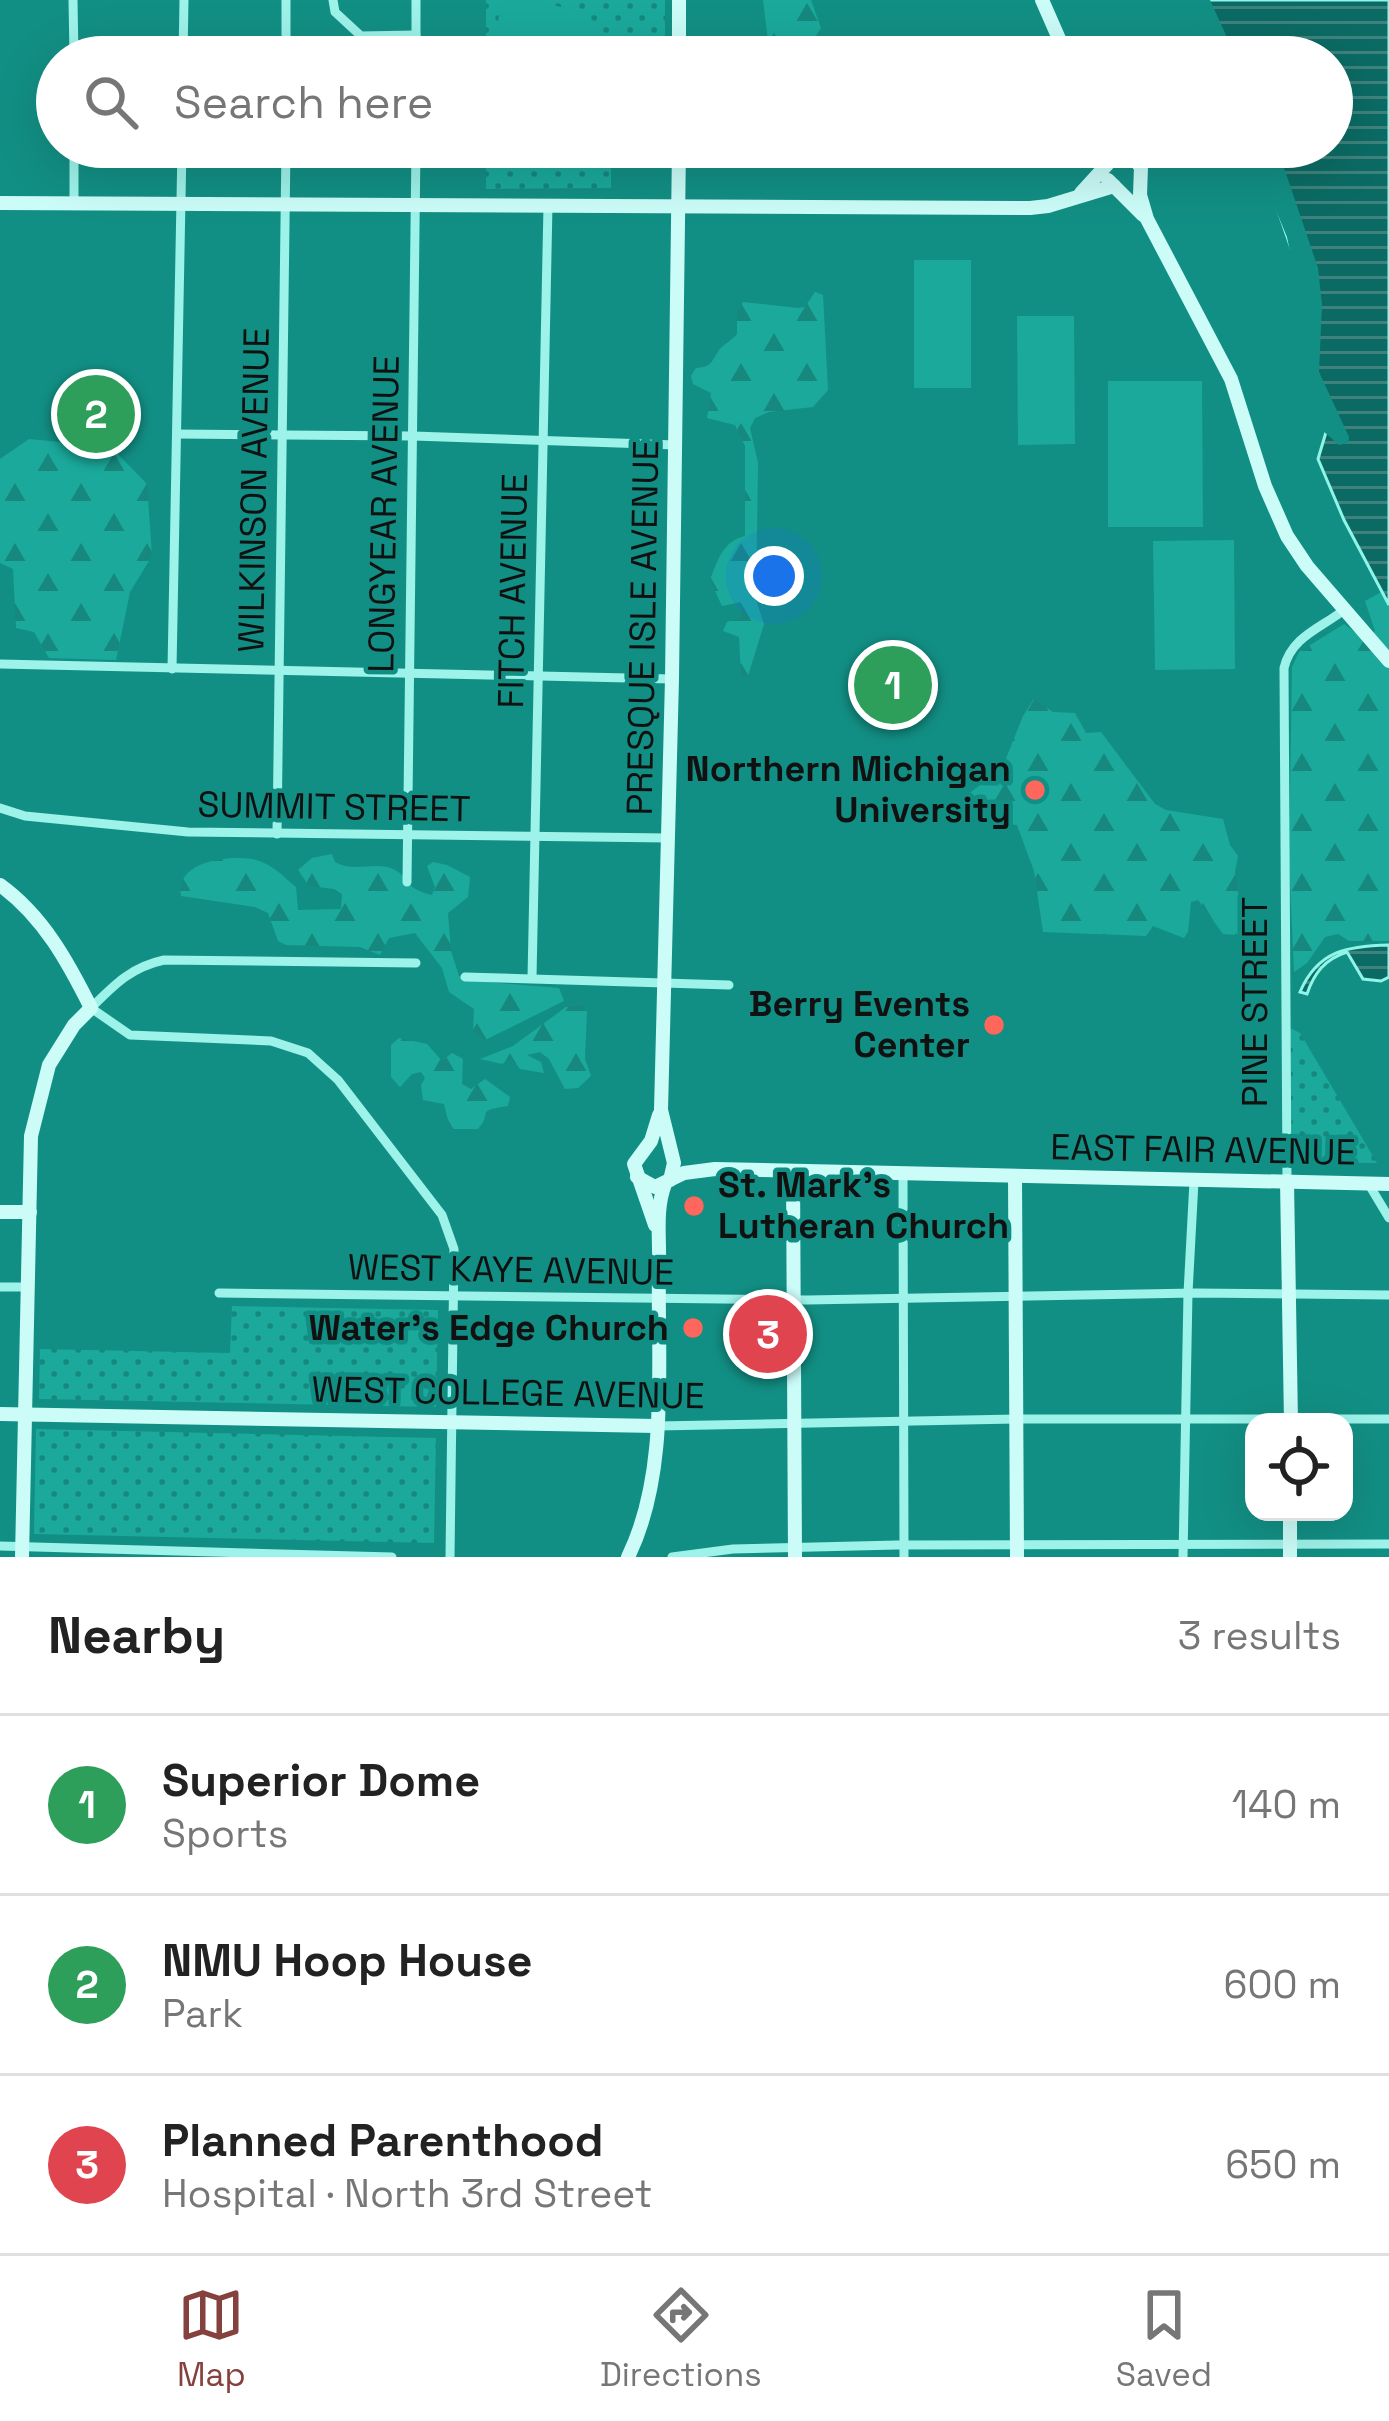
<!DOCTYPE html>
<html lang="en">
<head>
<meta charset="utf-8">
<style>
	:root { --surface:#fff; --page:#f2f2f2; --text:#222; --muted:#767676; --line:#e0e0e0; --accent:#85413d }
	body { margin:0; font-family:"Space Grotesk",sans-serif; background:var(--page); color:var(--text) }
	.controls { position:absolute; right:36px; bottom:36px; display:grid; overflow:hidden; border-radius:24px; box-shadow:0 12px 48px #0002 }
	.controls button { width:108px; height:108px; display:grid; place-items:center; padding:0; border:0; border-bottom:3px solid var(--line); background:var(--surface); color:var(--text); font:60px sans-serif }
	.you { position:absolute; left:774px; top:576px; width:42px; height:42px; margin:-30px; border:9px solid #fff; border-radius:50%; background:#1a73e8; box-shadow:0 0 0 18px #1a73e833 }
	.badge { display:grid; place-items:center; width:78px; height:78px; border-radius:50%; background:var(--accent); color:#fff; font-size:39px; font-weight:700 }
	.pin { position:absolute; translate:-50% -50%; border:6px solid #fff; box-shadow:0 3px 12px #0006 }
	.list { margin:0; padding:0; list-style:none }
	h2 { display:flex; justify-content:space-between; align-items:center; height:156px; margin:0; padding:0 48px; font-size:51px }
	h2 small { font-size:39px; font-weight:400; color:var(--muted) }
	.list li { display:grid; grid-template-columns:78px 1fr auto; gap:36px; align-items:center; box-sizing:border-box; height:180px; padding:0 48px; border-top:3px solid var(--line) }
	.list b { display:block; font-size:45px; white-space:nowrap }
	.list p { margin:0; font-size:39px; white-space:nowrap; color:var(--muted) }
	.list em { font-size:39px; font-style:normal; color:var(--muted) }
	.icon { flex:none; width:66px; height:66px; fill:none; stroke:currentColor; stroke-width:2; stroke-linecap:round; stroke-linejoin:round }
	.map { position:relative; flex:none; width:1389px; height:1557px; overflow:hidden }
	.search { position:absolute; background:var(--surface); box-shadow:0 12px 48px #0002; left:36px; right:36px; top:36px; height:132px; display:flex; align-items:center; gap:30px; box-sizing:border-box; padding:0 42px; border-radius:66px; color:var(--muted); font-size:45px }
	.sheet { height:696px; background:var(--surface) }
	nav { display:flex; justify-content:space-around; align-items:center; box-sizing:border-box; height:168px; border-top:3px solid var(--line); background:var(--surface); font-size:33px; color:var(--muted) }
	nav a { display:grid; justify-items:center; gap:6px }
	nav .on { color:var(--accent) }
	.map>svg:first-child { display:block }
</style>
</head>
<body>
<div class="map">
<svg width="1389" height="1557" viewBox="0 0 1389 1557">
	<defs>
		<pattern id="green-dots" width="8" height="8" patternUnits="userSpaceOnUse" patternTransform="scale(3)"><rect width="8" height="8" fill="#1aa99b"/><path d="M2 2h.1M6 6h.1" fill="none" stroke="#16887d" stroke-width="1.8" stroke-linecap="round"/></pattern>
		<pattern id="forest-firs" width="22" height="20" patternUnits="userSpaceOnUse" patternTransform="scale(3)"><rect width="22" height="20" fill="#1aa99b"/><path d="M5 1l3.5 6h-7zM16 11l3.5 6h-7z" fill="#16887d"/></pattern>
		<pattern id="water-rules" width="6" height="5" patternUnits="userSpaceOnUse" patternTransform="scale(3)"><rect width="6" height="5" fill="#0b6b64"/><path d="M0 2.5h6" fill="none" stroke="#3f827d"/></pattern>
	</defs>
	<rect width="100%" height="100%" fill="#128f84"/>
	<g fill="url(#green-dots)">
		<rect x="486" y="0" width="179" height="57"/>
		<path d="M486 147H611V188L486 189Z"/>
		<rect x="74" y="397" width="45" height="33"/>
		<path d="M1290 1028 1300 1033 1377 1163 1292 1162Z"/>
		<path d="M232 1306 438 1310 436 1407 39 1399 40 1349 230 1353Z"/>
		<path d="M36 1429 436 1438 434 1543 34 1534Z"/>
	</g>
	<g fill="url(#forest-firs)">
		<path d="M763 0H811L821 28 802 57H770Z"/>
		<path d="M815 292 823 295 828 390 813 407 769 412 755 418 750 428 758 463 756 600 764 624 748 676H741L739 637 723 631 727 622 741 617V602L722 606 710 580C718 560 722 542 745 536V446L735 425 707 418 711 393 693 384 691 376 696 368C712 367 711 362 719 350 723 344 732 341 737 334V311L743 302 798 308 805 307Z"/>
		<path d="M29 439 111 447 147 484 152 556 130 592 116 660 49 658 34 632 16 628 13 569 0 563V459Z"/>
		<path d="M1383 591 1389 605V941H1349L1338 934 1325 937 1307 963 1294 972 1289 860 1292 667 1299 652 1344 624 1367 641 1375 631 1365 601Z"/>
		<path d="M1034 699 1053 712 1075 713 1086 733 1101 732 1155 804 1166 810 1223 819 1230 845 1238 856 1235 872 1243 927 1237 935 1223 934 1198 900 1191 902 1188 932 1184 938 1153 926 1146 936 1043 932 1034 871 1017 825 968 820 954 806 1003 766 1023 716Z"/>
		<path d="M332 854 335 862C355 873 374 861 393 869 412 878 402 888 432 895L435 887 427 866 433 862 447 865 470 877 468 897 448 913 451 951 459 976 474 981 559 988 564 1001 485 1040 473 1032 474 1009 449 992 442 968 415 933 389 938 380 955 360 947 286 945 278 941 268 913 255 907 181 896C174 861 231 854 256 860 272 864 284 877 296 887L298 910 341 909 342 894 334 889 309 886 298 870 312 858Z"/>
		<path d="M582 1005 587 1011 585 1059 591 1076 578 1088 565 1089 549 1059 540 1052 527 1055 541 1062 544 1073 520 1069 511 1059 502 1064 480 1059 513 1046 566 1007Z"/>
		<path d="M399 1038 427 1044 442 1061 452 1053 463 1059 462 1084 471 1089 485 1079 510 1097 508 1106C473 1111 494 1112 478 1129H450L444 1104 423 1100 421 1085 425 1078 421 1072 412 1074 400 1087 391 1077V1045Z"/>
	</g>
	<g fill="#1aa99b">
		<path d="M534 0 580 12 600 25 607 57H493L501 1Z"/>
		<rect x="914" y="260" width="57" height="128"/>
		<path d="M1017 316H1074L1075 444 1018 445Z"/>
		<path d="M1108 381H1202L1203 527H1108Z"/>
		<path d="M1234 540 1235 669 1155 670 1153 541Z"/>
	</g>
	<g fill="url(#water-rules)" stroke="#8ff5e9" stroke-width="3">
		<path d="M1191 0H1389V605L1344 520 1318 459 1327 429 1302 280 1256 147H1332V57H1213Z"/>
		<path d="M1389 945V977L1381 981 1363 979 1347 952C1325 959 1314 973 1307 994L1300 992C1318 950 1348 946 1389 945Z"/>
	</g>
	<g fill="#128f84">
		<path d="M1185 0H1210L1236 57H1207Z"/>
		<path d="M1250 147H1277L1318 268 1322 305 1319 372 1349 437 1348 443 1339 445 1322 430 1302 354 1296 281 1287 237Z"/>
	</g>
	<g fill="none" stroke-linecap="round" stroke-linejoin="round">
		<g stroke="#9df2e9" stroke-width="9">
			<path d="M73 0 74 57"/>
			<path d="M286 0V57"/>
			<path d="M333 0 335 12 361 36 416 35"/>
			<path d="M416 0V57"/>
			<path d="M183 57 184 0"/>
			<path d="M74 147V203"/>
			<path d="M177 434 413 436 676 445"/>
			<path d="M0 664 672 679"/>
			<path d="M172 669 182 147"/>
			<path d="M0 808 25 816 188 832 668 838"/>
			<path d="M277 834 286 147"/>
			<path d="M407 882 416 147"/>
			<path d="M416 963 164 960C131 967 114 985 91 1008L130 1035 271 1041 308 1053 338 1080 442 1215 454 1249 450 1557"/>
			<path d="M465 977 729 985"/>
			<path d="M532 978 548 205"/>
			<path d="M903 1175 904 1557"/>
			<path d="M1287 1181 1284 668C1291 637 1321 628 1344 610"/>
			<path d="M1368 1183 1389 1218"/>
			<path d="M0 1287H28"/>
			<path d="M219 1293 807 1300 1195 1293 1389 1295"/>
			<path d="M657 1426 1016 1419H1389"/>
			<path d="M0 1546 392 1557"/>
			<path d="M672 1557 733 1549 897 1545 1389 1544"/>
			<path d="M1183 1557 1188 1293 1194 1181"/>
		</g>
		<g stroke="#cbfcf8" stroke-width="14">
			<path d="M679 0V57"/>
			<path d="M1042 0 1067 57"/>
			<path d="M1123 147 1141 167 1140 195 1147 219 1231 379 1265 486 1287 536 1307 566 1389 661"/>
			<path d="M1108 180 1143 215"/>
			<path d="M1081 193 1113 158 1132 156"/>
			<path d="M0 203 1030 208 1048 206 1114 186"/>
			<path d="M0 885C43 916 68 962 91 1008L74 1025 49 1065 31 1136 22 1557"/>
			<path d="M793 1171 795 1557"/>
			<path d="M1015 1176 1017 1557"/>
			<path d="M637 1177 655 1187 684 1173 715 1169 1389 1184"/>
			<path d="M670 1180 674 1163 661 1110 672 679 679 147"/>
			<path d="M1287 1181 1291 1422"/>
			<path d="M0 1212H30"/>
			<path d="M655 1225 634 1164 651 1141 659 1115"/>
			<path d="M0 1414 656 1426"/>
			<path d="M628 1557C670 1472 657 1359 659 1266 660 1238 655 1210 665 1184"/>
			<path d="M1290 1557V1512"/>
		</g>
	</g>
	<g fill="#ff675d" stroke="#128f84" stroke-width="4.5">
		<circle cx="1035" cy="790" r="12"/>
		<circle cx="994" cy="1025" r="12"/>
		<circle cx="694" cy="1206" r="12"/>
		<circle cx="693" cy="1328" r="12"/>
	</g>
	<g text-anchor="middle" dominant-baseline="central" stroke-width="9" stroke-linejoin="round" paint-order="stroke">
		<g font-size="36" fill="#111" stroke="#128f84">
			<text transform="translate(254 490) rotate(-89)">WILKINSON AVENUE</text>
			<text transform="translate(384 514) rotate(-89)">LONGYEAR AVENUE</text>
			<text transform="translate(513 591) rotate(-89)">FITCH AVENUE</text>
			<text transform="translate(643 628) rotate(-89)">PRESQUE ISLE AVENUE</text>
			<text transform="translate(334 807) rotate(1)">SUMMIT STREET</text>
			<text transform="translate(1255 1002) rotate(-90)">PINE STREET</text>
			<text transform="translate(1203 1150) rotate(1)">EAST FAIR AVENUE</text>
			<text transform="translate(511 1270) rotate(1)">WEST KAYE AVENUE</text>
			<text transform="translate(508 1393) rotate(1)">WEST COLLEGE AVENUE</text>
		</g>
		<g font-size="36" font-weight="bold" fill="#111" stroke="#128f84" text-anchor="end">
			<text x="1011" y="769">Northern Michigan<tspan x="1011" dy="41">University</tspan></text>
			<text x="970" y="1004">Berry Events<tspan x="970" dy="41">Center</tspan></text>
			<text x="718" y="1185" text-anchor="start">St. Mark's<tspan x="718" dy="41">Lutheran Church</tspan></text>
			<text x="669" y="1328">Water's Edge Church</text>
		</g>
	</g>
</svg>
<div class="controls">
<button><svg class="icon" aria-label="locate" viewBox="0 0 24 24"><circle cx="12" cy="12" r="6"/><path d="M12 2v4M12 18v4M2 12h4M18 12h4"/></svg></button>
</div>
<div class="you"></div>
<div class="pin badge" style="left:893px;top:685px;background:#2e9e5b">1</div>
<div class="pin badge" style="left:96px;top:414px;background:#2e9e5b">2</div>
<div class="pin badge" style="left:768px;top:1334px;background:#e0444e">3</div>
<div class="search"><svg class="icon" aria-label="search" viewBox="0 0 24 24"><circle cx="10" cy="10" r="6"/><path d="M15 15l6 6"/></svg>Search here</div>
</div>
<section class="sheet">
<h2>Nearby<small>3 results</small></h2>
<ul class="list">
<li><span class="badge" style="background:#2e9e5b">1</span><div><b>Superior Dome</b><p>Sports</p></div><em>140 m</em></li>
<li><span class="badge" style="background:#2e9e5b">2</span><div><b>NMU Hoop House</b><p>Park</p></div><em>600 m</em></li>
<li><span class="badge" style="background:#e0444e">3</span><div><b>Planned Parenthood</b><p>Hospital · North 3rd Street</p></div><em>650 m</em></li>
</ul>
</section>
<nav>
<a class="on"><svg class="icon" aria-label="map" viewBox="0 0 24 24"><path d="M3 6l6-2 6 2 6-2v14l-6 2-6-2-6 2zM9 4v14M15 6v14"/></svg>Map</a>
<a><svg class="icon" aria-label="directions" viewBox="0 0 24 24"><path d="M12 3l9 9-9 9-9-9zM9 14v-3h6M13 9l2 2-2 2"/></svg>Directions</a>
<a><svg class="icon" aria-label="saved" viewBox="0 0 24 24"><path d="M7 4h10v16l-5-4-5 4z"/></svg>Saved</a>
</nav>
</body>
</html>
